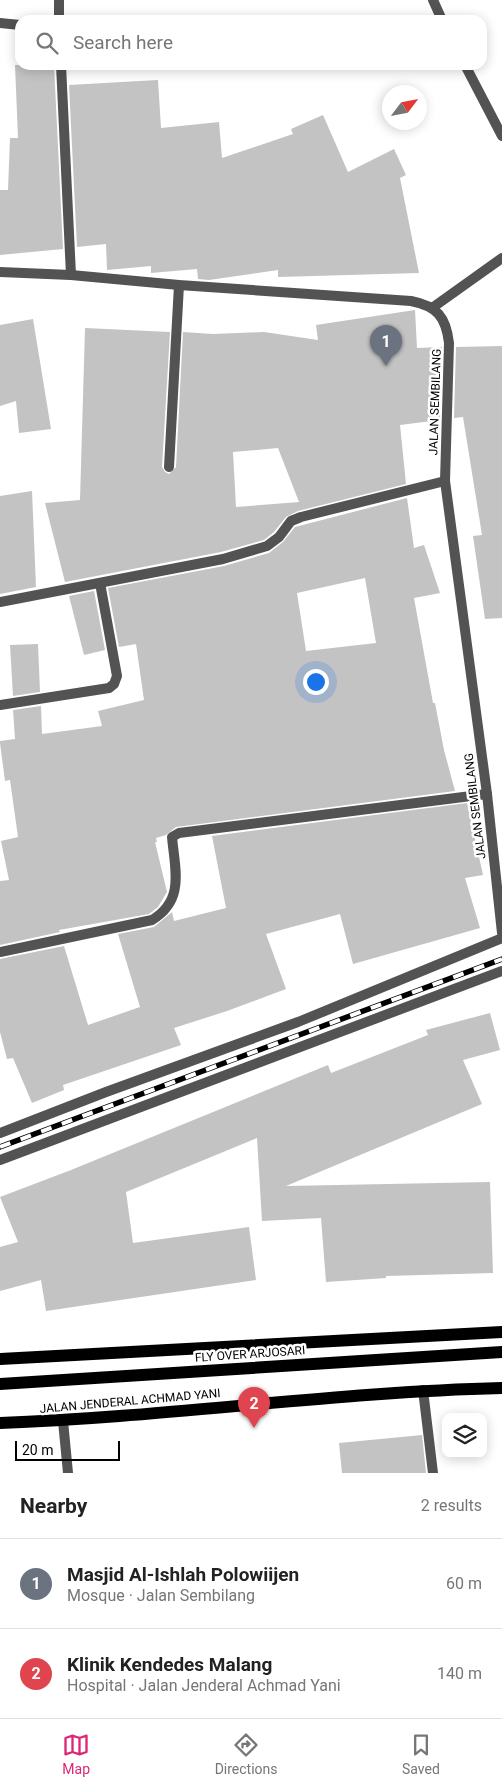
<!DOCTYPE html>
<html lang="en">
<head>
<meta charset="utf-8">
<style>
	:root { --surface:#fff; --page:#f6f6f6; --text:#222; --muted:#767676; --line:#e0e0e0; --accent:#db2777 }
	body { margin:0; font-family:Roboto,sans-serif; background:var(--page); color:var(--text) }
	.controls { position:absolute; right:15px; bottom:15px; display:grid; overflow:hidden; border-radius:10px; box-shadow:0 2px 12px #0003 }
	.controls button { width:45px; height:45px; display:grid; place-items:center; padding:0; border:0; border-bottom:1px solid var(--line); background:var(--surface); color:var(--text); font:25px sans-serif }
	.compass { position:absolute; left:382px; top:85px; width:45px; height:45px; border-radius:50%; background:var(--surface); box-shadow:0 2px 12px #0003; rotate:58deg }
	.scale { position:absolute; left:15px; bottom:12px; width:105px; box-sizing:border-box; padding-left:5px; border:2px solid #000; border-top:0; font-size:14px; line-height:18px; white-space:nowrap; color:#000; -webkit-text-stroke:4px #fff; paint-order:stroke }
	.you { position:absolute; left:315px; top:681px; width:18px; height:18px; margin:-12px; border:4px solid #fff; border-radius:50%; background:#1a73e8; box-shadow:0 0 0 8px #1a73e833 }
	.badge { display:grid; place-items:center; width:32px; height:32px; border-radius:50%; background:var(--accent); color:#fff; font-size:16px; font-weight:700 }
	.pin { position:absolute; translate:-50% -41px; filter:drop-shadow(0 1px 2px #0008) }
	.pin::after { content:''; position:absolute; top:26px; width:18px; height:15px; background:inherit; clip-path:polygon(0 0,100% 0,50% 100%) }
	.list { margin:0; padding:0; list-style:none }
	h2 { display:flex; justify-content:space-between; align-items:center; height:65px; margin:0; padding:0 20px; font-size:21px }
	h2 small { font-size:16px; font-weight:400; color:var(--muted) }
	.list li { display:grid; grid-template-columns:32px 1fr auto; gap:15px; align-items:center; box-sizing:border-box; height:90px; padding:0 20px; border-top:1px solid var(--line) }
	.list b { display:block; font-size:19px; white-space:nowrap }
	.list p { margin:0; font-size:16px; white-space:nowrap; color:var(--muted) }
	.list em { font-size:16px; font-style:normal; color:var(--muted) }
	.icon { flex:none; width:28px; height:28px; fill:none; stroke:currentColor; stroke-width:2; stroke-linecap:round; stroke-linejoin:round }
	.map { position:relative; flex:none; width:502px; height:1473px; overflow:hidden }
	.search { position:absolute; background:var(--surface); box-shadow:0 2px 12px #0003; left:15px; right:15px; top:15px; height:55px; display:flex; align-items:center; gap:12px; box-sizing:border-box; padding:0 18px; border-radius:15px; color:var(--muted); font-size:19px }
	.sheet { height:245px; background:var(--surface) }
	nav { display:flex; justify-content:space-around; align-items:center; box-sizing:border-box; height:70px; border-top:1px solid var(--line); background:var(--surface); font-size:14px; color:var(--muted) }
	nav a { display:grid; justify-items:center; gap:2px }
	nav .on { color:var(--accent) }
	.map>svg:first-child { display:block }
</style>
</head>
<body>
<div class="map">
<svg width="502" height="1473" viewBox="0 0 502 1473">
	<rect width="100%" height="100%" fill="#fff"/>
	<g fill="#c3c3c3" fill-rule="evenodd">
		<path d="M15 65H54L63 249 0 255V190H8L10 138H18Z"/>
		<path d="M158 80 161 128 219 122 222 158 293 134 291 129 323 115 348 172 394 149 406 175 400 178 419 273 278 277V270L209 280 198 279 197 269 151 273V266L107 270 106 244 77 247 69 85Z"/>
		<path d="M415 310 417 348 442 347 440 420 400 425 406 484 298 511 286 517 274 532 264 540 221 552 65 582 45 503 80 500 85 328 170 332 162 467 165 472 169 474 176 467 183 332 213 334 264 332 318 340 316 325ZM278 448 299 502 236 507 233 452Z"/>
		<path d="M33 319 51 429 19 433 16 401 0 406V325Z"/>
		<path d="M502 346V618L485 619 473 536 482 535 463 417 454 418 456 347Z"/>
		<path d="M32 491 36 587 0 594V496Z"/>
		<path d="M407 498 414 548 424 545 440 593 414 598 433 703H435L444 750 455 791 176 827 166 835 156 838 157 842H155L167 892 158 907 149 914 59 930 60 932 0 945V881L9 880 1 841 18 837 10 780 5 781 0 743V741L15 739 13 710 41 706 42 734 102 726 98 711 144 700 136 644 119 647 108 588 224 566 269 553 283 542 295 527ZM365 578 376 643 306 651 297 593Z"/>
		<path d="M94 591 105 650 84 655 69 596Z"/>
		<path d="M38 644 40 692 13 696 10 645Z"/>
		<path d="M467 803 483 875 465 878 480 928 353 964 340 914 266 934 286 989 227 1011 174 1028 181 1045 63 1085 64 1090 32 1103 13 1058 7 1059 0 1032V959L64 946 88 1025 140 1007 118 934 154 927 172 912 174 921 226 908 212 836Z"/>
		<path d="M490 1013 500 1050 463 1060 482 1104 286 1186 490 1182 493 1273 386 1276V1278L326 1282 321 1218 262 1221 257 1138 126 1192 133 1243 249 1227 256 1280 46 1311 41 1280 0 1291V1247L18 1242 0 1197 71 1170 328 1065 331 1073 428 1035 426 1030Z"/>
		<path d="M422 1435 426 1473H342L339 1443Z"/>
	</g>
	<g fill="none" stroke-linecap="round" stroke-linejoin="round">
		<g stroke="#535353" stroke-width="10">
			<path d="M433 0 442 20"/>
			<path d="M59 20V0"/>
			<path d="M0 23 20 25"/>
			<path d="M61 65 71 275"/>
			<path d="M465 65 502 136"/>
			<path d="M0 272 71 275 179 285 411 301C437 306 446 317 449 343L445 481 487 794 502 933"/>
			<path d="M432 308 502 258"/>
			<path d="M169 467 179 285"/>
			<path d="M0 602 223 559 267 546 279 537 291 521 301 517 445 481"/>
			<path d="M0 705 109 688 114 684 117 676 100 583"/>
			<path d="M0 952 152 920C185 900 175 870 172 837L179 833 487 794"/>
			<path d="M0 1133 106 1092 298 1022 502 938"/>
			<path d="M0 1160 502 971"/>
			<path d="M423 1390 433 1473"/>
			<path d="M63 1421 68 1473"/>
		</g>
		<g stroke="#000" stroke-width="12">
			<path d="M0 1359 502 1332"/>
			<path d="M0 1384 502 1352"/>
			<path d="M0 1423C168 1417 334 1392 502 1388"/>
		</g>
		<defs>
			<path id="rail" d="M0 1147 502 959"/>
		</defs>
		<use href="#rail" stroke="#000" stroke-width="5.5"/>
		<use href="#rail" stroke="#fff" stroke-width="4" stroke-dasharray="11" stroke-linecap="butt"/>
	</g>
	<g text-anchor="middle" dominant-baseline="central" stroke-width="5" stroke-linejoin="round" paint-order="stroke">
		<g font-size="12" fill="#000" stroke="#fff">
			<text transform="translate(435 402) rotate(-88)">JALAN SEMBILANG</text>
			<text transform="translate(475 806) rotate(-97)">JALAN SEMBILANG</text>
			<text transform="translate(250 1354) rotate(-4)">FLY OVER ARJOSARI</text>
			<text transform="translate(130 1401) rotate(-5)">JALAN JENDERAL ACHMAD YANI</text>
		</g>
	</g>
</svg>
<div class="controls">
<button><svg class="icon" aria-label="layers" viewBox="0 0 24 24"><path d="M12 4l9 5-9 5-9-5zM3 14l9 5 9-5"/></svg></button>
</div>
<svg class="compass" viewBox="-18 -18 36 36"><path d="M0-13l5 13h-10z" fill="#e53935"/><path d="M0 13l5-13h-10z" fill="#767676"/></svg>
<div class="scale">20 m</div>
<div class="you"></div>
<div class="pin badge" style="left:386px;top:366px;background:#6b7280">1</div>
<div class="pin badge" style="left:254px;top:1428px;background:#e0444e">2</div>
<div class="search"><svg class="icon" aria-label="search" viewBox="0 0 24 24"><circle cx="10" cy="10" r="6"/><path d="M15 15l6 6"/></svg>Search here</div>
</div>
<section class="sheet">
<h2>Nearby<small>2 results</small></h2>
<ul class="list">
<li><span class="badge" style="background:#6b7280">1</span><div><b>Masjid Al-Ishlah Polowiijen</b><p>Mosque · Jalan Sembilang</p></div><em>60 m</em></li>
<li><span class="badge" style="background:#e0444e">2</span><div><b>Klinik Kendedes Malang</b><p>Hospital · Jalan Jenderal Achmad Yani</p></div><em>140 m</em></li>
</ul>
</section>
<nav>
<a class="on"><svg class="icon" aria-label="map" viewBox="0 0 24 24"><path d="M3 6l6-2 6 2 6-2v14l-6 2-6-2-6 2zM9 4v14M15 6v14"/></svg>Map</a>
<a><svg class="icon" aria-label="directions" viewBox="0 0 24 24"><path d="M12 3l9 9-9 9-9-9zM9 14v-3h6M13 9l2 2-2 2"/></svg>Directions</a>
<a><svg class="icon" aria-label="saved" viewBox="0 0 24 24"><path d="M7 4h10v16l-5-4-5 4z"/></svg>Saved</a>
</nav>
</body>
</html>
